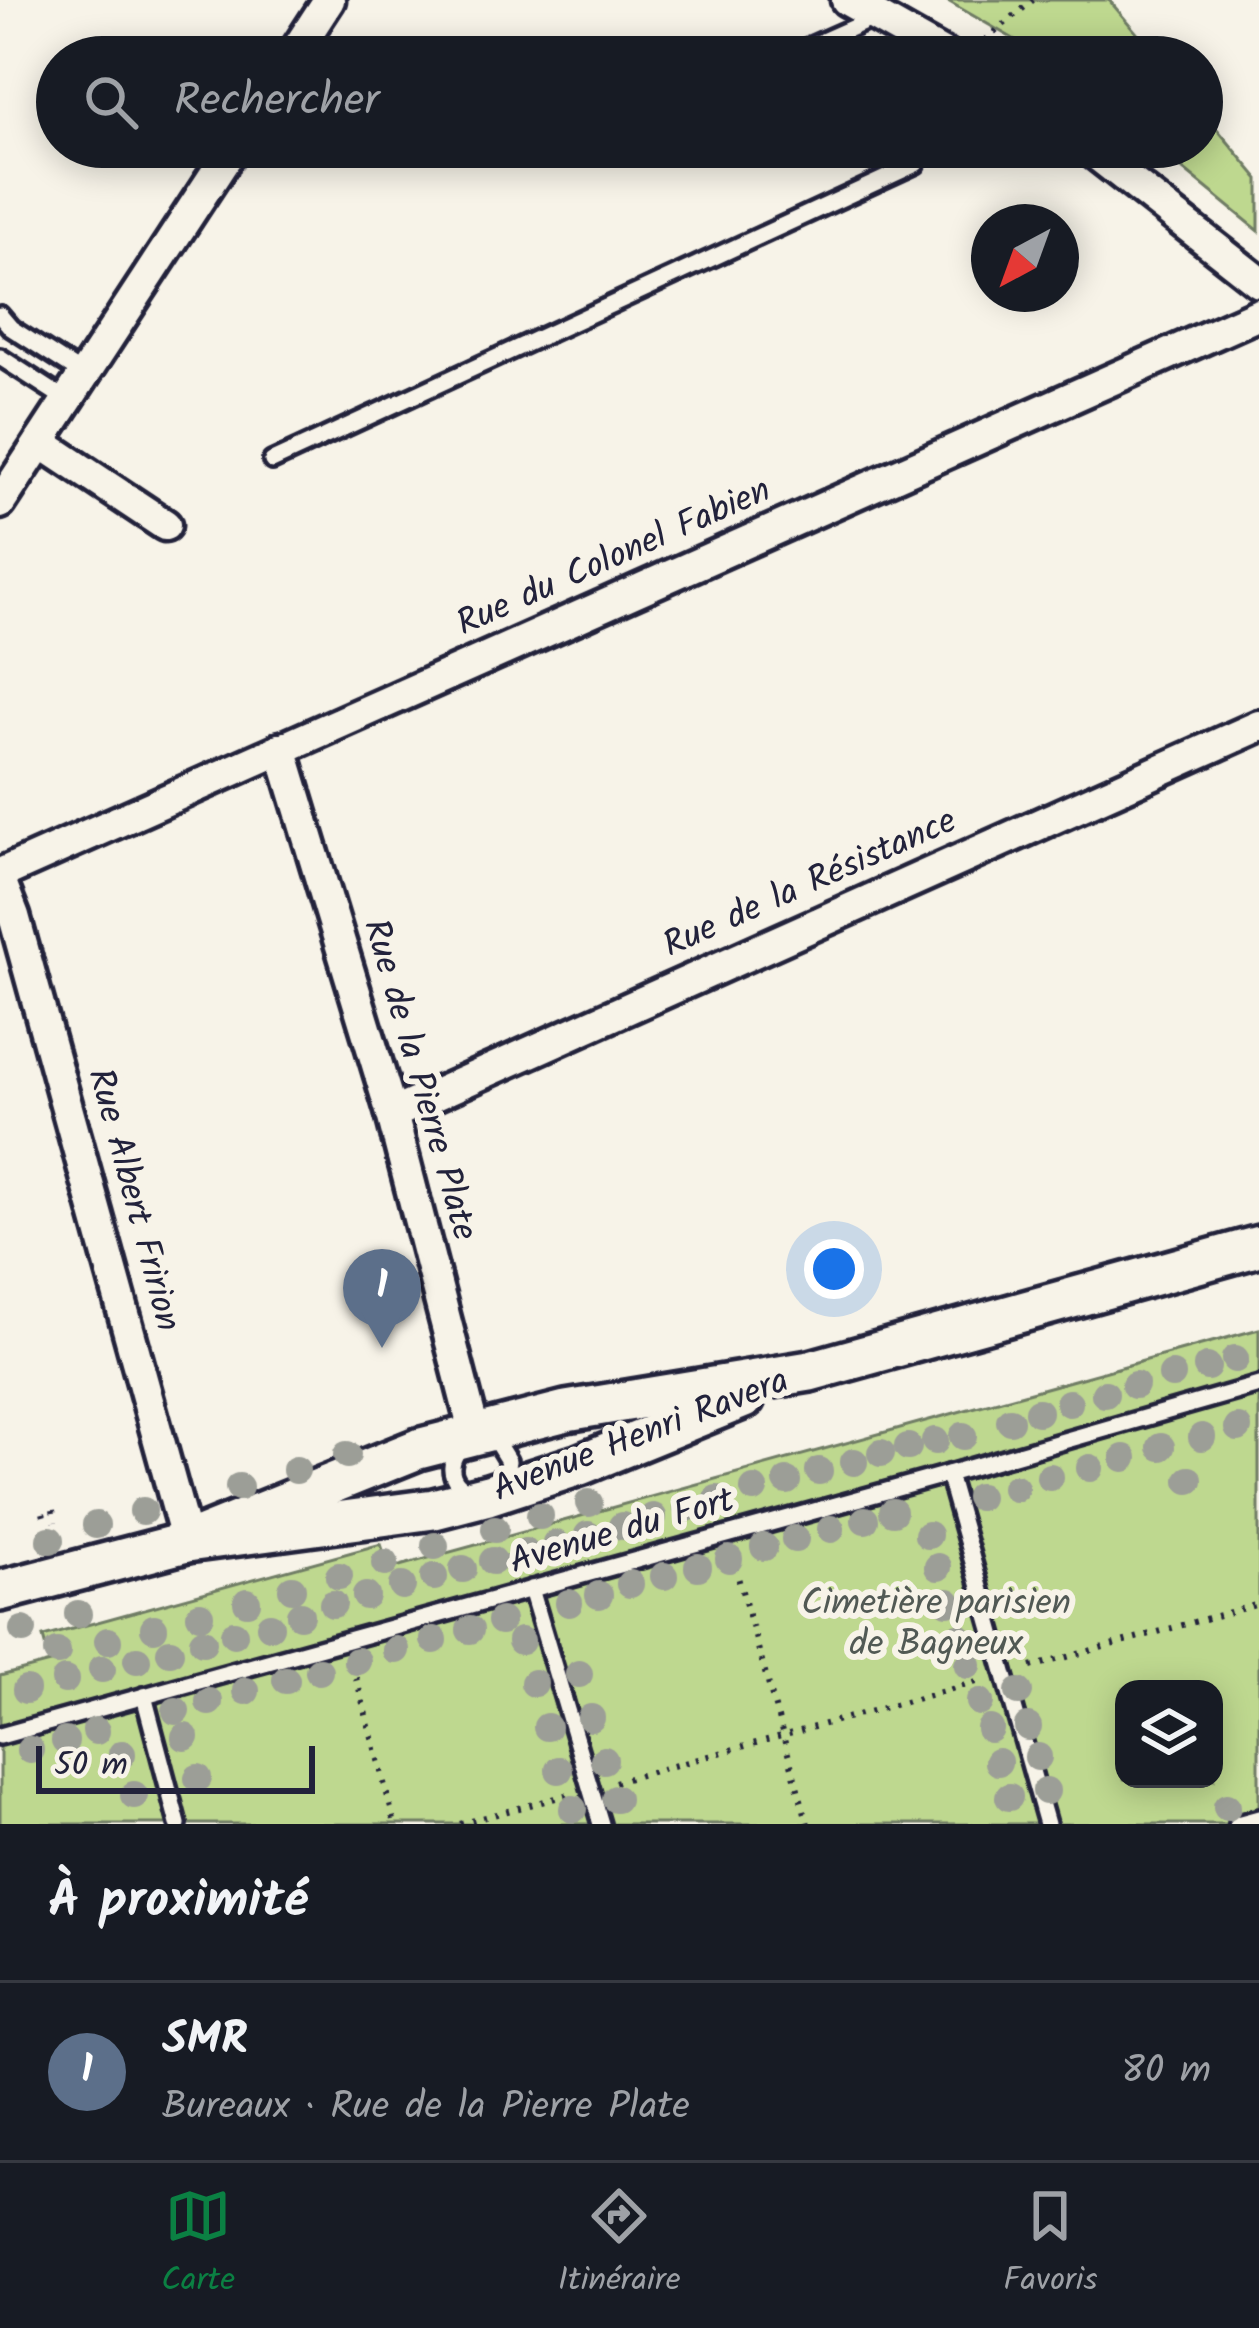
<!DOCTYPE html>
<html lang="fr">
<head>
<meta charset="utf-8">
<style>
	:root { --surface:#171b24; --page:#20242c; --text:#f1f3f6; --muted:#9ea1a6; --line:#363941; --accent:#0b8043 }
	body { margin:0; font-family:Kalam,sans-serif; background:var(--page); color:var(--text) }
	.controls { position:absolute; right:36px; bottom:36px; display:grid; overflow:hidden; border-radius:24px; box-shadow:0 6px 30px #0003 }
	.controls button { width:108px; height:108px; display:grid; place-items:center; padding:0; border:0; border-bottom:3px solid var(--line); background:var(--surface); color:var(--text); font:60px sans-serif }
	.compass { position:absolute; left:971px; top:204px; width:108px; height:108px; border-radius:50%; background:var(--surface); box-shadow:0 6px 30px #0003; rotate:221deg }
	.scale { position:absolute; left:36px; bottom:30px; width:279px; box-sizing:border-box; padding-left:12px; border:6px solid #22223b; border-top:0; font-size:33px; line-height:42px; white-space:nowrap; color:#22223b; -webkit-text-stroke:9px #f7f3e8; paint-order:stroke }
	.you { position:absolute; left:834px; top:1269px; width:42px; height:42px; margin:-30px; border:9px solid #fff; border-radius:50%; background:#1a73e8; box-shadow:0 0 0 18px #1a73e833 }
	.badge { display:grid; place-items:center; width:78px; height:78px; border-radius:50%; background:var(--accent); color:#fff; font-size:39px; font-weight:700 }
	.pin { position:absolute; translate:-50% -99px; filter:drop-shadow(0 3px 6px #0008) }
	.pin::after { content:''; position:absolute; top:63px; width:42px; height:36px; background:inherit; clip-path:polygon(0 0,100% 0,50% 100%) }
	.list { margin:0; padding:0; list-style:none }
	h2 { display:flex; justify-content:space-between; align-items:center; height:156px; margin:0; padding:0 48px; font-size:51px }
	h2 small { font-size:39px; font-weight:400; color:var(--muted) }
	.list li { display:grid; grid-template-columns:78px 1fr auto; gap:36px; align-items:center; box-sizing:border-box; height:180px; padding:0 48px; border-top:3px solid var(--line) }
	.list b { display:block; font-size:45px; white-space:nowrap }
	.list p { margin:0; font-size:39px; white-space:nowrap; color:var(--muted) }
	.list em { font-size:39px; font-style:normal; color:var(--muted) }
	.icon { flex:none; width:66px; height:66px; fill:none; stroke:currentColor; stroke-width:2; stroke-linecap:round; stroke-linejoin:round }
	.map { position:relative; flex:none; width:1259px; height:1824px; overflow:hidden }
	.search { position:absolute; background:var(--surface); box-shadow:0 6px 30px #0003; left:36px; right:36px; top:36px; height:132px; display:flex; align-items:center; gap:30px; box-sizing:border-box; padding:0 42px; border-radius:66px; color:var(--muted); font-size:45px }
	.sheet { height:336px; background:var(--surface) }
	nav { display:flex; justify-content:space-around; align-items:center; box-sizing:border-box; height:168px; border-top:3px solid var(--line); background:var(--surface); font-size:33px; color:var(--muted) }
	nav a { display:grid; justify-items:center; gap:6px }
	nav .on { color:var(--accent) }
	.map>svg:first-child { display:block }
</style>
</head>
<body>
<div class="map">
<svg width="1259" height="1824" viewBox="0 0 1259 1824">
	<rect width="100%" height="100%" fill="#f7f3e8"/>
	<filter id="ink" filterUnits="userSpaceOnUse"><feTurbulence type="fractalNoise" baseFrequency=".00833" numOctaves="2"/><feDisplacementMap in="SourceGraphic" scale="24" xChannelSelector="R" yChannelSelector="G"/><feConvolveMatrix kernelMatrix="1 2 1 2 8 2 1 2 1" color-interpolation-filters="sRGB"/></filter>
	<g filter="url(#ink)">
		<g fill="#bed88f" stroke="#707d65" stroke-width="3" fill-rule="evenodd">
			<path d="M946 0H1109L1157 57H1045Z"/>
			<path d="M1202 111 1259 179V231L1156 147H1202Z"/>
			<path d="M1259 1329V1824H0V1676L50 1663 43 1637 381 1544 389 1569ZM1124 1689H1214V1779H1124Z"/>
		</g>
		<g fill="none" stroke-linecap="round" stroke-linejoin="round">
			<defs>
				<g id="lane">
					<path d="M786 57 874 18"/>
					<path d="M949 149 952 147"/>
					<path d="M0 315 11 328 84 375"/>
					<path d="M0 357 68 401"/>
					<path d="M272 461 916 164"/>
					<path d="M475 1435 497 1443 508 1461 504 1481 488 1495C444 1492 441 1457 475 1435Z"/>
					<path d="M948 1474 1047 1824"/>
					<path d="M531 1589 601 1824"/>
					<path d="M144 1696 178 1824"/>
					<path d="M0 1736 948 1474 1259 1385"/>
					<path d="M1237 1824 1259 1818"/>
				</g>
				<g id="street">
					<path d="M847 0 948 57"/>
					<path d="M292 57 329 0"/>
					<path d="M1087 147 1259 282"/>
					<path d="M40 442 165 525"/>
					<path d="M0 503 233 147"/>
					<path d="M281 748 392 1114 475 1435"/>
					<path d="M0 874 1259 314"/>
					<path d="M0 880 14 916 187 1542"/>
					<path d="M392 1114 1259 726"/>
				</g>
				<g id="secondary">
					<path d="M187 1542 418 1449 566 1411 810 1371 1259 1246"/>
					<path d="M0 1591 187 1542 434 1509 488 1495 580 1465 744 1398"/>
				</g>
			</defs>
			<use href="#lane" stroke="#22223b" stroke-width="24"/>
			<use href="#street" stroke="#22223b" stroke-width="39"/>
			<use href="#secondary" stroke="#22223b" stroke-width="48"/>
			<g stroke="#22223b" stroke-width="6" stroke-dasharray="3 9" stroke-linecap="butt">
				<path d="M976 48 1033 0"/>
				<path d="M53 1510 55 1522"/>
				<path d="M43 1513 46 1524"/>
				<path d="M732 1556 808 1824"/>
				<path d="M353 1666 395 1824"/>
				<path d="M1031 1667 1259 1604"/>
				<path d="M615 1782 984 1680"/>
				<path d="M460 1824 567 1795"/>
			</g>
			<use href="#lane" stroke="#f7f3e8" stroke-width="15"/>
			<use href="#street" stroke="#f7f3e8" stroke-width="30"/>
			<use href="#secondary" stroke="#f7f3e8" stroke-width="39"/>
		</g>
		<g fill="#9c9e97">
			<circle cx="1235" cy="1359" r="14"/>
			<circle cx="1207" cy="1367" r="14"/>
			<circle cx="1172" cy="1375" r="14"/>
			<circle cx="1135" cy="1385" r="14"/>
			<circle cx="1105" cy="1394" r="14"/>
			<circle cx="1069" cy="1403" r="14"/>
			<circle cx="1038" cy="1412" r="14"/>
			<circle cx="1010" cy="1421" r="14"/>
			<circle cx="1238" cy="1428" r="14"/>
			<circle cx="963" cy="1436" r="14"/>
			<circle cx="1202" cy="1437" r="14"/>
			<circle cx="935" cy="1441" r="14"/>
			<circle cx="908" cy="1447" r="14"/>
			<circle cx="1161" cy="1447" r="14"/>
			<circle cx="881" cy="1453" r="14"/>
			<circle cx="347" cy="1455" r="14"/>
			<circle cx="1124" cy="1458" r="14"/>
			<circle cx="854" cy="1462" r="14"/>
			<circle cx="1090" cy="1468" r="14"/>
			<circle cx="296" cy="1470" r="14"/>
			<circle cx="819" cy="1471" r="14"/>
			<circle cx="1050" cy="1477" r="14"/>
			<circle cx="1189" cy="1480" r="14"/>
			<circle cx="787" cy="1481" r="14"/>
			<circle cx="239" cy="1487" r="14"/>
			<circle cx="1015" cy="1488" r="14"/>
			<circle cx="754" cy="1489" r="14"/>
			<circle cx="979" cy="1497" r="14"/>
			<circle cx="717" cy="1499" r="14"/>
			<circle cx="589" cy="1503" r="14"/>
			<circle cx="687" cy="1508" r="14"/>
			<circle cx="143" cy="1511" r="14"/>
			<circle cx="893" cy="1512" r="14"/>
			<circle cx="540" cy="1516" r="14"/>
			<circle cx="653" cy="1517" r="14"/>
			<circle cx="865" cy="1520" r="14"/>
			<circle cx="96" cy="1525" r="14"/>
			<circle cx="622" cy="1526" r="14"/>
			<circle cx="495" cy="1529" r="14"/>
			<circle cx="831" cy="1529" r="14"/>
			<circle cx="588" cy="1535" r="14"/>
			<circle cx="928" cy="1535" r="14"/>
			<circle cx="795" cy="1539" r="14"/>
			<circle cx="50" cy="1540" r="14"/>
			<circle cx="556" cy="1544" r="14"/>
			<circle cx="435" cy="1546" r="14"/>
			<circle cx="764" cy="1547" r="14"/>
			<circle cx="525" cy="1552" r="14"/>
			<circle cx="729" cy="1559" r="14"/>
			<circle cx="493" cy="1561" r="14"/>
			<circle cx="385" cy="1563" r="14"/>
			<circle cx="698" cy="1567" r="14"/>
			<circle cx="938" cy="1567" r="14"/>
			<circle cx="463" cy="1569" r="14"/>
			<circle cx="339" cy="1576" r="14"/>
			<circle cx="664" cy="1576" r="14"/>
			<circle cx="434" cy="1577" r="14"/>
			<circle cx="630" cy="1584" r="14"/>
			<circle cx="402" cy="1586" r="14"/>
			<circle cx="292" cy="1589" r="14"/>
			<circle cx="599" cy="1595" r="14"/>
			<circle cx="366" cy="1596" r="14"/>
			<circle cx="247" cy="1602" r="14"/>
			<circle cx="948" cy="1602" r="14"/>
			<circle cx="569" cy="1603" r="14"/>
			<circle cx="333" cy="1604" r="14"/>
			<circle cx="78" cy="1614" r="14"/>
			<circle cx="200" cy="1615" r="14"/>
			<circle cx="300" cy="1615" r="14"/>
			<circle cx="501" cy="1621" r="14"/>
			<circle cx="270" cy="1626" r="14"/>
			<circle cx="154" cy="1628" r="14"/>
			<circle cx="23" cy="1630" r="14"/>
			<circle cx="470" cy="1630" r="14"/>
			<circle cx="234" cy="1634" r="14"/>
			<circle cx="959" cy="1637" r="14"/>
			<circle cx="434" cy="1640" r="14"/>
			<circle cx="108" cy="1641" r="14"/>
			<circle cx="521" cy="1641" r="14"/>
			<circle cx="203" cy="1642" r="14"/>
			<circle cx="396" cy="1650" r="14"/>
			<circle cx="57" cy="1652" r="14"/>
			<circle cx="170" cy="1652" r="14"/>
			<circle cx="137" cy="1660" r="14"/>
			<circle cx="357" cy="1661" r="14"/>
			<circle cx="968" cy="1665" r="14"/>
			<circle cx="102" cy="1669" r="14"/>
			<circle cx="319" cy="1671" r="14"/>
			<circle cx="579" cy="1674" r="14"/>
			<circle cx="65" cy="1680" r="14"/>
			<circle cx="286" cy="1680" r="14"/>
			<circle cx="534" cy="1683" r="14"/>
			<circle cx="26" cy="1690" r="14"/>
			<circle cx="246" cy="1691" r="14"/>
			<circle cx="1019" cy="1692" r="14"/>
			<circle cx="209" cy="1702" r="14"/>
			<circle cx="980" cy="1702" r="14"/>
			<circle cx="176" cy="1711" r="14"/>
			<circle cx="591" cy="1718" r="14"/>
			<circle cx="547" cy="1727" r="14"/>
			<circle cx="1028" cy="1727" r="14"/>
			<circle cx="990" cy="1729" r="14"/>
			<circle cx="96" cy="1731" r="14"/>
			<circle cx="185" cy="1737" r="14"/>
			<circle cx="65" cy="1741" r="14"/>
			<circle cx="30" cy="1750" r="14"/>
			<circle cx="122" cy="1754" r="14"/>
			<circle cx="1038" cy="1757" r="14"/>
			<circle cx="604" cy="1760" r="14"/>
			<circle cx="998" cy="1762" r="14"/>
			<circle cx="559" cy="1770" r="14"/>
			<circle cx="198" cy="1778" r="14"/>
			<circle cx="1046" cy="1791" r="14"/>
			<circle cx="134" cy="1795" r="14"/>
			<circle cx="1009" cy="1797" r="14"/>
			<circle cx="616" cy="1799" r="14"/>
			<circle cx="1227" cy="1807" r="14"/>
			<circle cx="573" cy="1809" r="14"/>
		</g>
	</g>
	<g text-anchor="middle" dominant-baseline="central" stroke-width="12" stroke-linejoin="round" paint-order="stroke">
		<g font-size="36" fill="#22223b" stroke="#f7f3e8">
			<text transform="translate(614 558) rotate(-24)">Rue du Colonel Fabien</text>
			<text transform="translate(810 884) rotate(-24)">Rue de la Résistance</text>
			<text transform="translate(419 1080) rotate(74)">Rue de la Pierre Plate</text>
			<text transform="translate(133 1200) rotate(75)">Rue Albert Fririon</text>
			<text transform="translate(641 1436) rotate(-21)">Avenue Henri Ravera</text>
			<text transform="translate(622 1532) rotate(-16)">Avenue du Fort</text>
		</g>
		<g font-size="36" fill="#515954" stroke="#f7f3e8">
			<text x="936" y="1604">Cimetière parisien<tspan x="936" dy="41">de Bagneux</tspan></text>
		</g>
	</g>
</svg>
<div class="controls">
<button><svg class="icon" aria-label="layers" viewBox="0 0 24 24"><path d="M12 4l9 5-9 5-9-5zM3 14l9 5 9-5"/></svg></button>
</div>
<svg class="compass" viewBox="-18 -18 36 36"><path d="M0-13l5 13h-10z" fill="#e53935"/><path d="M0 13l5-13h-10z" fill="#9ea1a6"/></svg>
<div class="scale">50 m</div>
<div class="you"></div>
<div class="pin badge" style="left:382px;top:1348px;background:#5c6f8a">1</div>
<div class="search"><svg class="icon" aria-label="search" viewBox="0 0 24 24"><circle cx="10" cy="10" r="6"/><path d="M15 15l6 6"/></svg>Rechercher</div>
</div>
<section class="sheet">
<h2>À proximité<small></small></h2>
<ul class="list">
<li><span class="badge" style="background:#5c6f8a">1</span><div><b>SMR</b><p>Bureaux · Rue de la Pierre Plate</p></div><em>80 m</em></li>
</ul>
</section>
<nav>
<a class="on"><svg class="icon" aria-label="map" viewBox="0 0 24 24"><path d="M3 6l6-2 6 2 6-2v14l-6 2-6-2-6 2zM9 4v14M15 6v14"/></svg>Carte</a>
<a><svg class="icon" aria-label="directions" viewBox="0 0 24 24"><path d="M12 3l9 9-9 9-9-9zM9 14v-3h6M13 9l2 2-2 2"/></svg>Itinéraire</a>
<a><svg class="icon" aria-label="saved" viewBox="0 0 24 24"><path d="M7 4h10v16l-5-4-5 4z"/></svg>Favoris</a>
</nav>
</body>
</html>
